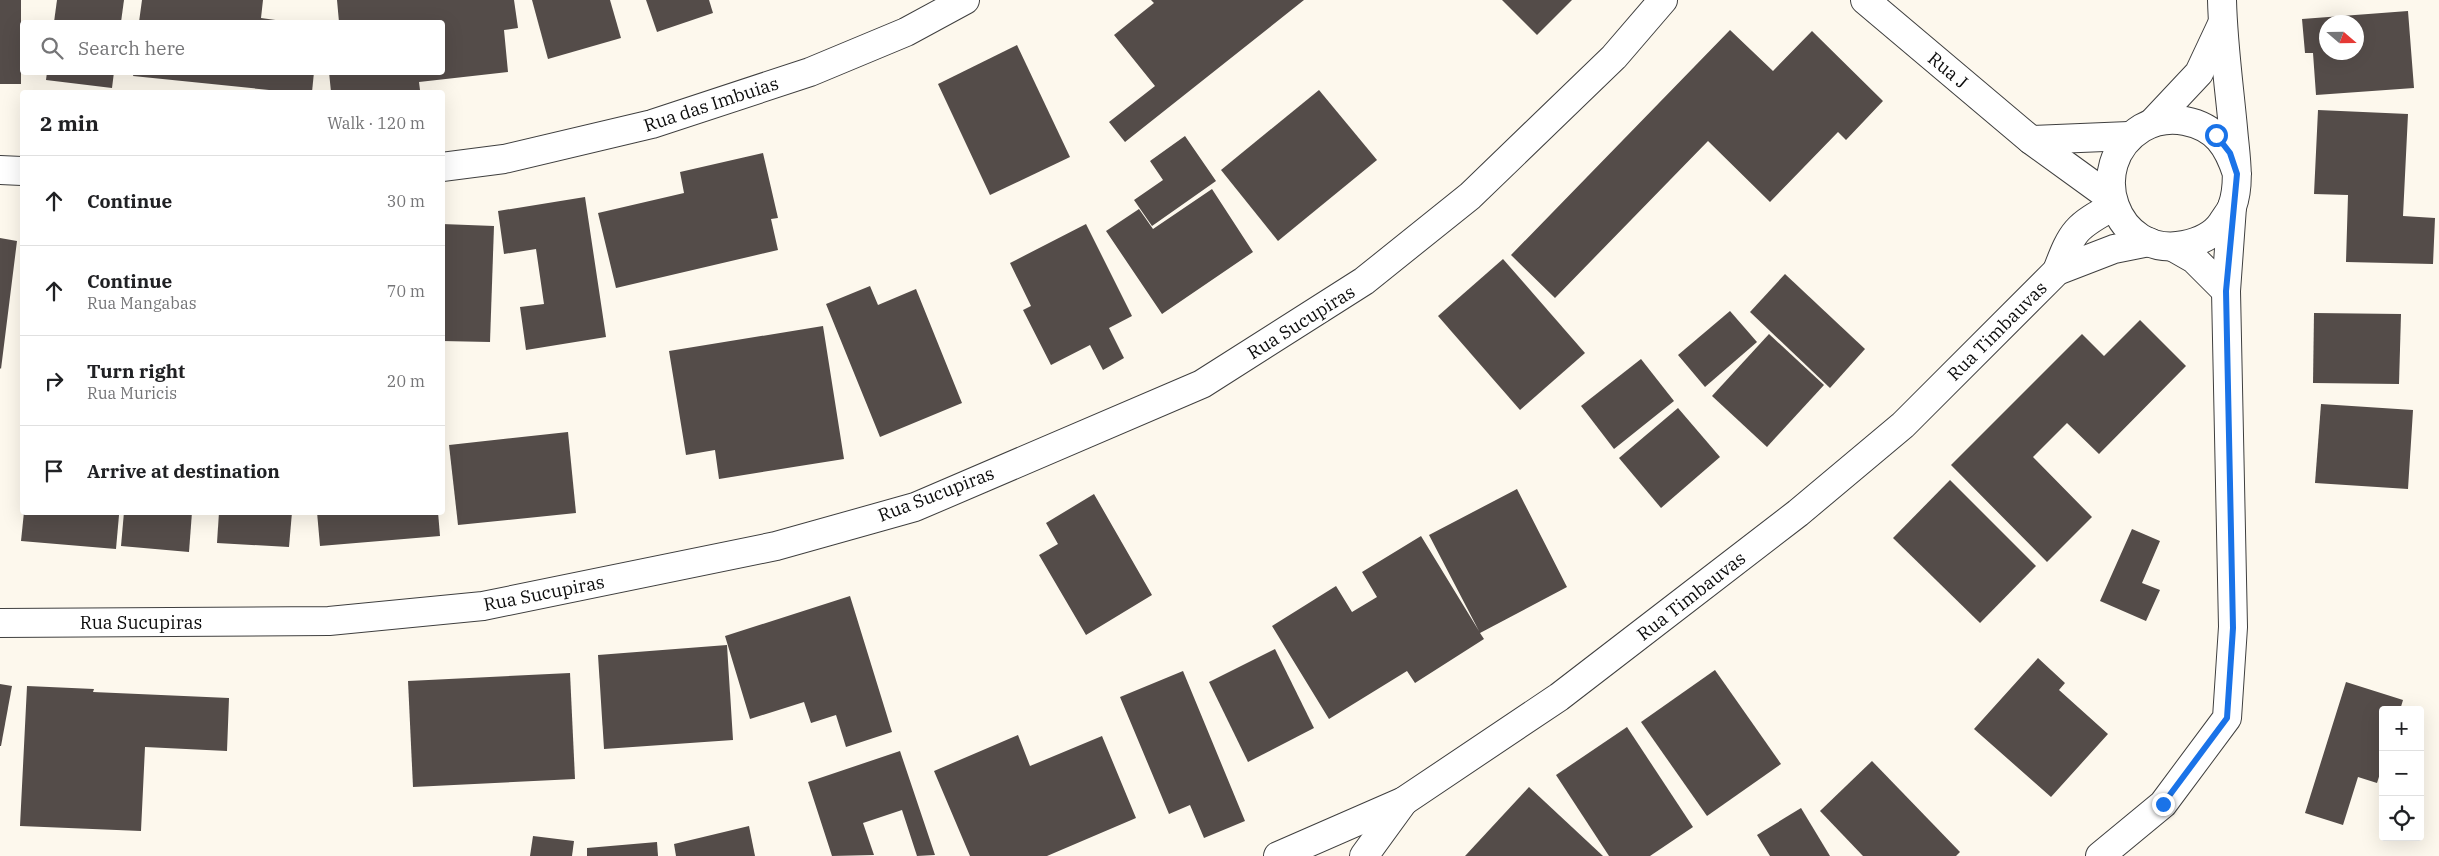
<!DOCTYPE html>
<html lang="en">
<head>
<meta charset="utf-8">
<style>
	:root { --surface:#fff; --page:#f2f2f2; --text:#202124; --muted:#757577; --line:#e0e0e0 }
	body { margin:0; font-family:"IBM Plex Serif",serif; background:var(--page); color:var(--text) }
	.controls { position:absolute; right:15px; bottom:15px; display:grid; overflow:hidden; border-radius:5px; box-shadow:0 5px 20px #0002 }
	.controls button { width:45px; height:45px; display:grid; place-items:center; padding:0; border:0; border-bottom:1px solid var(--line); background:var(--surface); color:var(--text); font:25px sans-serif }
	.compass { position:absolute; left:2319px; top:15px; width:45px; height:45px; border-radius:50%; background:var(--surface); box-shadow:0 5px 20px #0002; rotate:110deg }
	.stop { position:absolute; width:15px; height:15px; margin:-11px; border:4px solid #1a73e8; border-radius:50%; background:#fff }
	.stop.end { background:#1a73e8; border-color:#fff; box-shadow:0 1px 5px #0008 }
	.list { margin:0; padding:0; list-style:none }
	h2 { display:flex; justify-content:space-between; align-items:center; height:65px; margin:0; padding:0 20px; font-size:21px }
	h2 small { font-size:16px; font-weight:400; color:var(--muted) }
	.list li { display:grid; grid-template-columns:32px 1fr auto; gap:15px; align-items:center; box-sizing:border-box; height:90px; padding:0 20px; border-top:1px solid var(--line) }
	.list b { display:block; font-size:19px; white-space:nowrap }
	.list p { margin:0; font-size:16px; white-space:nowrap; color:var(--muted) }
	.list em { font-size:16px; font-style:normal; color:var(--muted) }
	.icon { flex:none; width:28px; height:28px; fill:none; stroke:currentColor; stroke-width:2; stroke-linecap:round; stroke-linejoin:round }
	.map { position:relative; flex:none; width:2439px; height:856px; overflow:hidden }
	.search { position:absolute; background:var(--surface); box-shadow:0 5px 20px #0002; left:20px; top:20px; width:425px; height:55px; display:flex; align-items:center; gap:12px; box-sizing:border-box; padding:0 18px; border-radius:5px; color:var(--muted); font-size:19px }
	.panel { position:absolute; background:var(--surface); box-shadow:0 5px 20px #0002; left:20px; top:90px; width:425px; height:425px; border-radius:5px }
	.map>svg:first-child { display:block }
</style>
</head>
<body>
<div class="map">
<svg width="2439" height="856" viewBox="0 0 2439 856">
	<rect width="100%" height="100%" fill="#fdf8ed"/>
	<g fill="#544c49" fill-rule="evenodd">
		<rect x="0" y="0" width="21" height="84"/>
		<path d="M57 0H124L121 22H54Z"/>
		<path d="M142 0H263L261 18 290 22H139Z"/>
		<path d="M337 0H514L518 28 504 30 508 72 419 82 420 90 397 92H331L329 72H442V22H339Z"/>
		<path d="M532 0H610L621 38 548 59Z"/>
		<path d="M646 0H709L713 13 657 32Z"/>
		<path d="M1151 0H1304L1125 142 1109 122 1155 86 1114 35 1154 3Z"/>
		<path d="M1502 0H1572L1537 35Z"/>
		<path d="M2408 11 2414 88 2316 95 2313 53H2305L2302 19ZM2326 22H2356V52H2326Z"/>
		<path d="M1730 30 1773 71 1812 31 1883 101 1846 140 1838 132 1770 202 1708 141 1555 298 1511 255Z"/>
		<path d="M1017 45 1070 157 990 195 938 84Z"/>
		<path d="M47 72H114L112 88 46 80Z"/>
		<path d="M134 72H314L312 92H289L133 76Z"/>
		<path d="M1319 90 1377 160 1278 241 1221 170Z"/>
		<path d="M2318 110 2408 114 2403 216 2435 218 2433 264 2346 262 2348 195 2314 194Z"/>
		<path d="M1185 136 1216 181 1152 226 1134 200 1163 180 1150 161Z"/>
		<path d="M763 153 778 218 771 219 778 250 616 288 598 213 684 193 680 172Z"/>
		<path d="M1212 189 1253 252 1162 314 1106 231 1139 209 1153 229Z"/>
		<path d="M585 197 606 337 526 350 520 307 544 304 536 249 504 254 498 211Z"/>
		<path d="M442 224 494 226 490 342 442 341Z"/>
		<path d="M1086 224 1132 316 1109 328 1124 358 1103 370 1090 345 1051 365 1023 310 1031 306 1010 263Z"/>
		<path d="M0 238 17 241 1 369 0 368Z"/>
		<path d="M1503 259 1585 353 1520 410 1438 316Z"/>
		<path d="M1785 274 1865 349 1830 388 1750 312Z"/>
		<path d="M870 286 878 305 916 289 962 403 880 437 826 304Z"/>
		<path d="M1730 311 1757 342 1705 387 1678 355Z"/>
		<path d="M2314 313 2401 314 2399 384 2313 383Z"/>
		<path d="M2140 320 2186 366 2099 454 2067 423 2033 457 2092 517 2047 562 1951 465 2082 334 2104 356Z"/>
		<path d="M823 326 844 459 719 479 715 450 686 455 669 351Z"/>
		<path d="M1769 334 1824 385 1767 447 1712 396Z"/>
		<path d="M1641 359 1674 401 1614 449 1581 406Z"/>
		<path d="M2321 404 2413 410 2408 489 2315 483Z"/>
		<path d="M1678 408 1720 457 1661 508 1619 458Z"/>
		<path d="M568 432 576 513 458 525 449 445Z"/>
		<path d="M1950 480 2036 566 1980 623 1893 538Z"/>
		<path d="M1517 489 1567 587 1480 633 1484 639 1415 683 1407 671 1329 719 1272 626 1336 586 1352 612 1377 597 1362 572 1421 536 1479 631 1429 535Z"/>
		<path d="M1094 494 1152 595 1086 635 1039 555 1058 544 1046 523Z"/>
		<path d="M24 512H88L119 515 116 549 21 541Z"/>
		<path d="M124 512H192L189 552 121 546Z"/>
		<path d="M219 512H292L289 547 217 543Z"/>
		<path d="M317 512H438L440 536 320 546Z"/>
		<path d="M2132 529 2160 541 2142 583 2160 590 2146 621 2100 601Z"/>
		<path d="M850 596 892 732 846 747 836 715 811 723 804 702 750 719 725 636Z"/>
		<path d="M727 645 733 740 604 749 598 655Z"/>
		<path d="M1275 649 1314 728 1248 762 1209 682Z"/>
		<path d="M2038 658 2065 683 2059 690 2108 734 2051 797 1974 729Z"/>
		<path d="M1715 670 1781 764 1707 816 1641 722Z"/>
		<path d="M1183 671 1245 821 1204 838 1190 805 1169 814 1120 697Z"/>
		<path d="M570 673 575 779 413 787 408 681Z"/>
		<path d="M2346 682 2403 700 2400 710H2383V764L2377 783 2358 777 2343 825 2305 813Z"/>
		<path d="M0 684 12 686 1 746H0Z"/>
		<path d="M27 686 94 689 93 692 229 698 227 751 145 747 141 831 20 826Z"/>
		<path d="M1627 727 1693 827 1650 856H1609L1556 775Z"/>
		<path d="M1018 735 1030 766 1102 736 1136 818 1047 856H970L934 771Z"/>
		<path d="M900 751 935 855 917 856 902 810 863 823 874 855 832 856 808 782Z"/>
		<path d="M1872 761 1960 852 1956 856H1863L1820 811Z"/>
		<path d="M1529 787 1603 856H1465Z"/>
		<path d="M1801 808 1830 856H1770L1757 835Z"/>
		<path d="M749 826 755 856H676L674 844Z"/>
		<path d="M533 836 574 841 572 856H530Z"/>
		<path d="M657 842 658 856H587V848Z"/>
	</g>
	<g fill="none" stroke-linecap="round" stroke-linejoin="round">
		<defs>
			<g id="minor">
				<path d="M1865 0 2031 140 2111 198"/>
				<path d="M2222 0C2223 43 2229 85 2233 128 2235 153 2241 183 2232 207 2230 212 2225 218 2222 223 2214 235 2198 242 2184 245 2116 259 2082 165 2142 128 2156 120 2170 118 2185 121 2216 127 2228 146 2237 174"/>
				<path d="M2153 122 2199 73 2222 24"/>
				<path d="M2031 140 2129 136"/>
				<path d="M442 167 504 159 652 124 810 72 906 32 965 0"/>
				<path d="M0 170 22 171"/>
				<path d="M2173 247 2194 259 2226 291"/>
				<path d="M2057 271C2072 231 2076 226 2114 206"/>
				<path d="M0 623 329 621 483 606 776 546 915 507 1202 384 1364 281 1470 196 1614 57 1663 0"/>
				<path d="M1278 856 1404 801 1559 697 1798 513 1903 425 2057 271 2114 249 2149 242"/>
				<path d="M1364 856 1404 801"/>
				<path d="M2100 856 2163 804 2227 718 2233 627 2226 291 2232 207"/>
			</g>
		</defs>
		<use href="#minor" stroke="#3f3f3f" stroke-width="30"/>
		<use href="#minor" stroke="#fff" stroke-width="28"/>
	</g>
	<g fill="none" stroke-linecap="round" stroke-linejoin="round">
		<path stroke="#1a73e8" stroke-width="6" d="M2163 804 2227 718 2233 628 2226 291 2237 174 2230 153 2216 135"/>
	</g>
	<g text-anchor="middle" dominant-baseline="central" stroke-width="5" stroke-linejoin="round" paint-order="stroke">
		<g font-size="18" fill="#0c0c0c" stroke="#fff">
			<text transform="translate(1948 70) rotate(40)">Rua J</text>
			<text transform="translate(711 104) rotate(-18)">Rua das Imbuias</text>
			<text transform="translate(1301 322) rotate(-32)">Rua Sucupiras</text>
			<text transform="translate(1997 331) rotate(-45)">Rua Timbauvas</text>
			<text transform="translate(936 494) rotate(-21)">Rua Sucupiras</text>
			<text transform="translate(544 593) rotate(-11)">Rua Sucupiras</text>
			<text transform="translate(1691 596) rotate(-38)">Rua Timbauvas</text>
			<text x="141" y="622">Rua Sucupiras</text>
		</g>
	</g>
</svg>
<div class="controls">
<button>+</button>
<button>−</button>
<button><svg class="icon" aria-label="locate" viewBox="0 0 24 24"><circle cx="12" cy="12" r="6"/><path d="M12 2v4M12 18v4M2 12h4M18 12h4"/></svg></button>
</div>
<svg class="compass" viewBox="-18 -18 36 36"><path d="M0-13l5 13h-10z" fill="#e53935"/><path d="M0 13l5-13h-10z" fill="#757577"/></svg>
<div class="stop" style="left:2216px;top:135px"></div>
<div class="stop end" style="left:2163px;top:804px"></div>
<div class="search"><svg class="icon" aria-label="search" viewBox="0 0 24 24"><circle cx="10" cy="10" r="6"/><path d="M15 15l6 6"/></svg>Search here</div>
<section class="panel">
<h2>2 min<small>Walk · 120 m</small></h2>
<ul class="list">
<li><svg class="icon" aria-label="ahead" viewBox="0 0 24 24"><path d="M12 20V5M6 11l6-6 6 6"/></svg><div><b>Continue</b></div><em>30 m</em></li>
<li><svg class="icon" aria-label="ahead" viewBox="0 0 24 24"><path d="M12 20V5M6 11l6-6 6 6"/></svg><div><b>Continue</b><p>Rua Mangabas</p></div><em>70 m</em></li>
<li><svg class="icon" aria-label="right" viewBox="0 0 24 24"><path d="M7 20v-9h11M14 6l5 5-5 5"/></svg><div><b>Turn right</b><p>Rua Muricis</p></div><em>20 m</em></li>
<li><svg class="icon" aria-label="arrive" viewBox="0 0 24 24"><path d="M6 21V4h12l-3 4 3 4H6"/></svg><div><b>Arrive at destination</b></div></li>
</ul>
</section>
</div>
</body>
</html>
